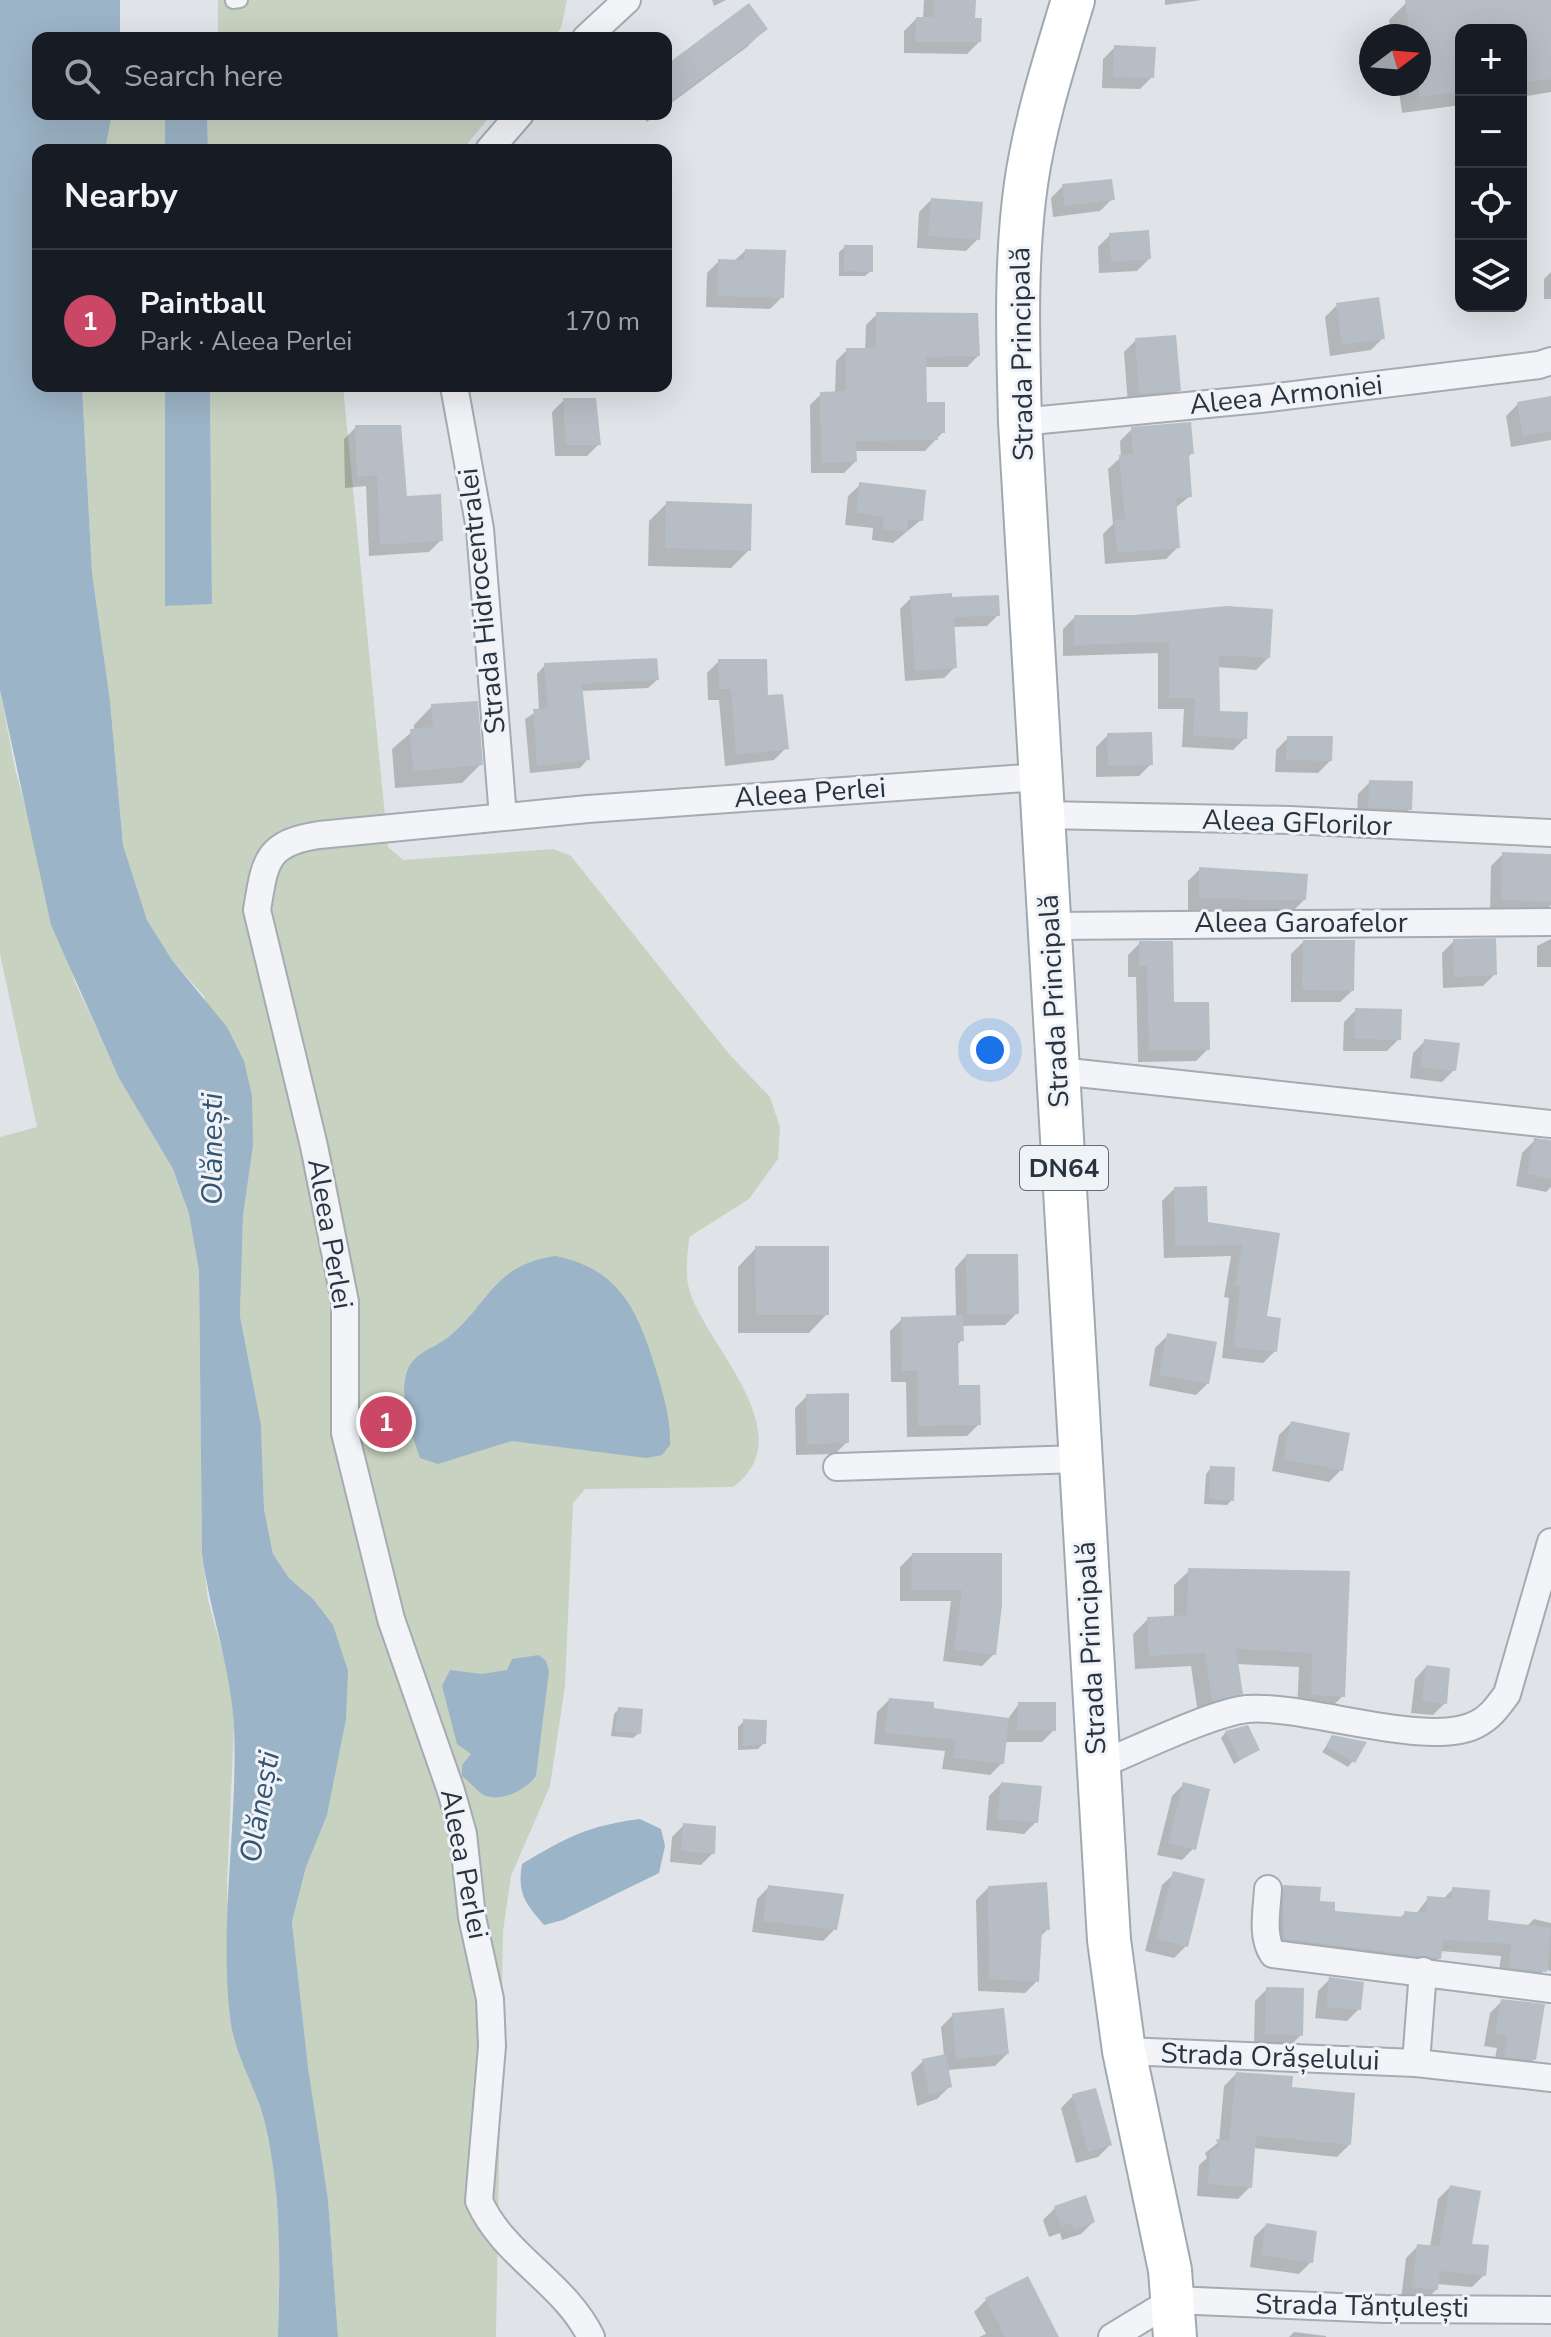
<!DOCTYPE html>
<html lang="en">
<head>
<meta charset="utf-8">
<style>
	:root { --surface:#171b24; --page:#242831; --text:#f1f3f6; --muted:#9ea1a6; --line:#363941; --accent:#ca4866 }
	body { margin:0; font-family:"Nunito Sans",sans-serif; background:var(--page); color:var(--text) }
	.controls { position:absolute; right:24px; top:24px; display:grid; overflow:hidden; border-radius:16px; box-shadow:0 8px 32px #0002 }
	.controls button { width:72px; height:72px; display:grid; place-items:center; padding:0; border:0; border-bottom:2px solid var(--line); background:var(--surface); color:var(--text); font:40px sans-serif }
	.compass { position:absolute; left:1359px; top:24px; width:72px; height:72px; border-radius:50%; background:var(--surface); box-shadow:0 8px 32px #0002; rotate:74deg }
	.you { position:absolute; left:990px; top:1050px; width:28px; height:28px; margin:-20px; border:6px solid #fff; border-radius:50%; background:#1a73e8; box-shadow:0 0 0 12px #1a73e833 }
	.badge { display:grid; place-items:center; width:52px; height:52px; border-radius:50%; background:var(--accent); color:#fff; font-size:26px; font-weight:700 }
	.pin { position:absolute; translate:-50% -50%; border:4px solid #fff; box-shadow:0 2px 8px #0006 }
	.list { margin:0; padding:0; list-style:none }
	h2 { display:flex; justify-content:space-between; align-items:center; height:104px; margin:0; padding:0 32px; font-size:34px }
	h2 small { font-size:26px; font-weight:400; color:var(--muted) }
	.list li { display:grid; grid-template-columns:52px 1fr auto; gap:24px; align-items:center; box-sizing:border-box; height:144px; padding:0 32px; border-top:2px solid var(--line) }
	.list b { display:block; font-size:30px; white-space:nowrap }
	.list p { margin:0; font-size:26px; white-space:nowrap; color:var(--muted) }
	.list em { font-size:26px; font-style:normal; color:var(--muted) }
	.icon { flex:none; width:44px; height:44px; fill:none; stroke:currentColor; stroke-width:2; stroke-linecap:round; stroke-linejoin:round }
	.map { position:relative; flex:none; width:1551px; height:2337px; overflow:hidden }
	.search { position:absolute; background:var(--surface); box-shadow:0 8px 32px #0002; left:32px; top:32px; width:640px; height:88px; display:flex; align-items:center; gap:20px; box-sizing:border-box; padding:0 28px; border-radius:16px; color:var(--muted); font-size:30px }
	.panel { position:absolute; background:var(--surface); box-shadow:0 8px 32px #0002; left:32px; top:144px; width:640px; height:248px; border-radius:16px }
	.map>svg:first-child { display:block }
</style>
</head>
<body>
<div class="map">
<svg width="1551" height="2337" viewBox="0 0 1551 2337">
	<rect width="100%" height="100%" fill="#e0e4e8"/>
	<g fill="#c7d2c1">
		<path d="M218 0H567L561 28 553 38H218Z"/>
		<path d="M112 114H165V150H105Z"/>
		<path d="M207 114H492L462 150H208Z"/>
		<path d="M82 386H165L166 606 212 603 210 386H343L388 847 403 860 553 849 571 856 729 1054 770 1097 780 1127 778 1159 749 1199 689 1237C688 1254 684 1275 690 1292 708 1348 804 1435 733 1487L585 1489 573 1503 565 1686 550 1786 511 1876 503 1931 496 2337H338L328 2199 308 2067 292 1922 306 1867 313 1599 289 1578 273 1554 264 1509 261 1425 240 1316 243 1216 253 1146 204 996 172 960 147 920 123 845 110 701 92 573Z"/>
		<path d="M0 690 15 769 75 982 119 1077 173 1169 189 1214 199 1271 202 1554 208 1600 231 1684 234 1727 227 1884 230 2018 263 2117 274 2167 280 2243 278 2337H0V1137L37 1127 0 954Z"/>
	</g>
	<g fill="#9cb4c7">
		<path d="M0 0H120V38H38V114H112L105 150H38V386H82L92 573 110 701 123 845 147 920 172 960 227 1027 244 1061 252 1096 253 1146 243 1216 240 1316 261 1425 264 1509 273 1554 289 1578 313 1599 333 1625 348 1671 346 1719 327 1815 306 1867 292 1922 308 2067 328 2199 338 2337H278C280 2264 282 2192 264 2120 255 2085 234 2054 230 2017 219 1920 238 1823 234 1727 231 1668 210 1613 202 1554L199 1271 189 1214 173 1169 119 1078 51 925 0 690Z"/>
		<path d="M165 114H207L208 150H165Z"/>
		<path d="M165 386H210L212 604 165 606Z"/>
		<path d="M555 1256C622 1269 639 1314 657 1373 664 1397 671 1420 670 1445L662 1455 646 1458 512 1441 438 1464 420 1458C412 1436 401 1402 405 1380 409 1351 433 1351 451 1335 490 1302 494 1265 555 1256Z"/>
		<path d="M539 1655 546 1661 549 1671 536 1776C526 1790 499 1804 482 1794 475 1789 469 1781 462 1776V1765L471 1754 457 1744 442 1686 450 1670 482 1674 507 1670 512 1659Z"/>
		<path d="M640 1819 661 1829 665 1846 659 1873 563 1920 544 1925C525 1903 517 1893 522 1864 567 1837 587 1826 640 1819Z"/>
	</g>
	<g fill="#0003">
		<path d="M712 0H726L714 6Z"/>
		<path d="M924 0H974L973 20 979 42 967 54 904 53V31L916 19H923Z"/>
		<path d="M1165 0H1202L1165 5Z"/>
		<path d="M1427 0H1551V92L1521 97V30H1461V105L1402 113 1398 84H1419V36H1392L1389 20 1406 3Z"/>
		<path d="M765 29 747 47 666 107V67Z"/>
		<path d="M1115 47 1152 77 1140 89 1102 88 1103 59Z"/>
		<path d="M641 114H657L647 122Z"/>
		<path d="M1063 186 1112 199 1100 211 1053 217 1051 198Z"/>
		<path d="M931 200 978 239 966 251 917 248 919 212Z"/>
		<path d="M666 234H671L670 259 666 263Z"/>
		<path d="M1110 235 1149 259 1137 271 1099 273 1098 247Z"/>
		<path d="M845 247 871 271 865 276H839V252Z"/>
		<path d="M745 251 782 297 770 309 706 307 707 273 719 261H734Z"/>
		<path d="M1551 272V299H1544V279Z"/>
		<path d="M1337 305 1383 338 1371 350 1330 356 1325 317Z"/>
		<path d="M877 314 978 356 967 367H924L925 404 943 432 925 451H854L855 462 844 473H811L810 405 821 394 835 393 836 361 847 350H865L866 325Z"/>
		<path d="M1136 340 1179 390 1167 402 1128 405 1124 352Z"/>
		<path d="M1551 398V440L1511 447 1506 416 1518 404Z"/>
		<path d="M564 400 599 444 587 456H555L552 412Z"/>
		<path d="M356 427 405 498 441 540 429 552 369 556 366 486 345 488 344 439Z"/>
		<path d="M1132 429 1192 453 1187 458 1190 496 1175 508 1178 547 1166 559 1105 564 1103 534 1113 524 1108 469 1121 457 1120 441Z"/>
		<path d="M860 485 921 520 893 543 872 540 873 528 845 525 848 496Z"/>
		<path d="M667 503 749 550 731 568 648 566 649 521Z"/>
		<path d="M911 598 998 615 987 626 952 627 955 667 944 678 905 681 900 609Z"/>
		<path d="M1075 617 1268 658 1256 670 1217 667 1219 713 1245 738 1233 750 1182 747 1184 709H1158V653L1063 656V629Z"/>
		<path d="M719 661 766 697 786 748 774 760 725 766 719 700H708L707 673Z"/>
		<path d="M545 665 657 680 648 688 581 691 588 759 580 768 530 773 525 719 539 710 537 674Z"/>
		<path d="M432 706 481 764 462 783 395 788 392 749 414 730V725Z"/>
		<path d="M1108 735 1151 764 1139 776 1096 777V747Z"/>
		<path d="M1288 738 1330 761 1318 773 1275 772 1276 750Z"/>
		<path d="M1370 782 1410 809 1398 821 1357 819 1358 794Z"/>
		<path d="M1503 854 1551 856V905L1542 914 1490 912 1491 866Z"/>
		<path d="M1200 869 1304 900 1292 912 1188 910V881Z"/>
		<path d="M1551 939V967H1537V946Z"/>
		<path d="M1454 941 1495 974 1483 986 1443 988 1442 953Z"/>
		<path d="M1303 942 1352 991 1340 1002H1291V954Z"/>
		<path d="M1140 943 1172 1004 1208 1049 1196 1061 1138 1062 1136 977H1128V955Z"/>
		<path d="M1356 1010 1399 1039 1387 1051H1343L1344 1022Z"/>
		<path d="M1425 1041 1454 1070 1442 1082 1410 1078 1413 1053Z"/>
		<path d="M1534 1141 1551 1145V1187L1546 1192 1516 1186 1522 1153Z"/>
		<path d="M1174 1189 1206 1223 1278 1235 1265 1318 1275 1351 1263 1363 1222 1358 1229 1298 1224 1297 1231 1256 1164 1258 1162 1201Z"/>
		<path d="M756 1248 827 1314 809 1333H738V1267Z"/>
		<path d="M966 1256 1017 1313 1005 1325 961 1326 962 1340 956 1346 957 1387 979 1424 967 1436 907 1437 906 1382H891L890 1331 902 1319 956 1317 955 1268Z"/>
		<path d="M1167 1336 1208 1383 1196 1395 1149 1386 1155 1348Z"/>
		<path d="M807 1396 847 1442 835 1454 796 1455 795 1408Z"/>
		<path d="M1291 1423 1341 1470 1329 1482 1272 1471 1279 1435Z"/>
		<path d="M1211 1468 1232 1500 1227 1505 1204 1504 1206 1474Z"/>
		<path d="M912 1555H1000L994 1654 982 1666 943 1661 951 1601H900V1567Z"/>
		<path d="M1189 1571 1348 1573 1343 1696 1328 1710 1297 1709 1299 1667 1237 1664 1241 1693 1226 1708 1198 1714 1191 1666 1135 1669 1133 1634 1148 1619 1174 1618V1585Z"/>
		<path d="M1426 1667 1445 1703 1433 1715 1411 1713 1415 1679Z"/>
		<path d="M889 1700 932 1710 1007 1720 1019 1704 1054 1730 1042 1742H1005L1002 1763 990 1775 942 1769 945 1751 874 1744 877 1712Z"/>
		<path d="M619 1709 639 1733 633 1738 611 1736 614 1714Z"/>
		<path d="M744 1721 764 1743 758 1749 738 1750V1727Z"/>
		<path d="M1226 1732 1257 1750 1234 1764 1221 1738Z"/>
		<path d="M1333 1737 1353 1761 1348 1767 1322 1752Z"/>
		<path d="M1001 1784 1036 1822 1024 1834 986 1830 989 1796Z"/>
		<path d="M1184 1784 1194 1848 1182 1860 1157 1855 1172 1796Z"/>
		<path d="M684 1825 713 1853 701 1865 670 1862 672 1837Z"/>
		<path d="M1174 1874 1186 1946 1174 1958 1145 1951 1162 1885Z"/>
		<path d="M769 1887 835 1929 823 1941 752 1932 757 1899Z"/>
		<path d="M1284 1887 1333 1913 1400 1918 1405 1913 1416 1914 1428 1898 1443 1899 1453 1889 1486 1922 1526 1927 1534 1919 1551 1923V1971L1545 1969 1533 1983 1498 1979 1501 1956 1440 1951 1439 1958 1427 1970 1272 1951V1899Z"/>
		<path d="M988 1888 1048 1929 1040 1937 1037 1981 1025 1993 978 1991 976 1900Z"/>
		<path d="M1330 1979 1359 2009 1347 2021 1315 2018 1318 1991Z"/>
		<path d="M1267 1989 1301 2035 1289 2047 1254 2046 1255 2001Z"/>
		<path d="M1502 2001 1534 2059 1522 2071 1493 2068 1497 2048 1484 2046 1490 2013Z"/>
		<path d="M953 2015 1007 2054 995 2066 947 2070 949 2087 937 2099 917 2106 911 2073 923 2061 944 2056 941 2027Z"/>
		<path d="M1236 2074 1290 2089 1349 2145 1337 2157 1253 2148 1250 2187 1238 2199 1197 2196 1199 2165 1207 2158 1205 2153 1219 2142 1224 2086Z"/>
		<path d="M1073 2096 1110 2145 1098 2157 1076 2163 1061 2108Z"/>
		<path d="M1450 2187 1484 2275 1472 2287 1437 2284 1436 2290 1424 2301 1401 2299 1406 2258 1418 2246 1430 2247 1438 2199Z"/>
		<path d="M1055 2208 1093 2222 1081 2234 1062 2240 1060 2233 1049 2237 1043 2220Z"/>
		<path d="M1266 2225 1311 2262 1299 2274 1250 2267 1254 2237Z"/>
		<path d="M986 2300 1052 2337H979L986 2334 974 2312Z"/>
		<path d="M1294 2332 1326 2336V2337H1289Z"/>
	</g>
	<g fill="#b7bdc5">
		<path d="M934 0H976L975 18H982L981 42H915L916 17H933Z"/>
		<path d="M1405 0H1551V79L1521 83V30H1461V92L1419 97V36H1410Z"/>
		<path d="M749 3 768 29 666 105V65Z"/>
		<path d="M1114 45 1156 47 1154 78 1113 77Z"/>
		<path d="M1112 179 1115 200 1064 206 1062 184Z"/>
		<path d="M931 198 983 202 980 240 928 236Z"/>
		<path d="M1149 230 1151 259 1111 262 1109 233Z"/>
		<path d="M844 245H873V272L844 271Z"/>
		<path d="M745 249 786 250 784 298 717 296 718 259 744 260Z"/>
		<path d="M1379 297 1385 339 1342 345 1336 303Z"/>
		<path d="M876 312 978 313 980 356 926 357 927 402H945V433H938V440L856 441 857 462 821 463 820 392 846 391V348H876Z"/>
		<path d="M1176 335 1181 391 1139 394 1135 338Z"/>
		<path d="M1551 396V431L1523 436 1517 402Z"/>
		<path d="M563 398H596L601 445H566Z"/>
		<path d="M1191 422 1194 454H1189L1192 497 1176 498 1180 548 1117 553 1114 520 1125 519 1119 455 1133 454 1131 427Z"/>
		<path d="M355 425H401L407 496 441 494 443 541 380 545 377 475 357 477Z"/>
		<path d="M859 482 926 490 923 521 908 519 907 532 883 529 884 517 856 513Z"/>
		<path d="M666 501 752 504 751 551 665 548Z"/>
		<path d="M952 593V597L999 595 1000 616 954 617 957 668 915 671 910 596Z"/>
		<path d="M1226 606 1273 609 1270 658 1219 655 1220 711 1248 712 1247 739 1193 736 1195 698H1169V642L1074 645V615H1135Z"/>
		<path d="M657 658 659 680 582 684 590 760 537 766 533 709 548 708 544 663Z"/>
		<path d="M718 659H767L768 695 783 694 789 749 736 755 731 689H719Z"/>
		<path d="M478 701 483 765 413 771 410 729 433 727 431 704Z"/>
		<path d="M1152 732 1153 765 1108 766 1107 733Z"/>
		<path d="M1287 736H1333L1332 761 1286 760Z"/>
		<path d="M1369 780 1413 781 1412 810 1368 808Z"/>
		<path d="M1502 852 1551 854V902L1501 900Z"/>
		<path d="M1199 867 1308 874 1306 900 1199 899Z"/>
		<path d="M1496 938 1497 975 1454 977 1453 939Z"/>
		<path d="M1303 940H1355L1354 991 1302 990Z"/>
		<path d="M1139 941H1173L1174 1002H1209L1210 1050 1149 1051 1147 966H1139Z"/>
		<path d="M1355 1008 1402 1009 1401 1040 1354 1039Z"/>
		<path d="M1424 1039 1460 1043 1456 1071 1420 1067Z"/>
		<path d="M1534 1138 1551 1140V1179L1527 1174Z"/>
		<path d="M1207 1186 1208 1222 1280 1233 1267 1316 1281 1318 1277 1352 1233 1347 1240 1287 1235 1286 1242 1245 1175 1246 1174 1187Z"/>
		<path d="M755 1246H829V1315H756Z"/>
		<path d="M966 1254H1018L1019 1314 967 1315Z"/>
		<path d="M963 1315 964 1341H958L959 1385H980L981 1425 918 1426 917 1371H902L901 1317Z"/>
		<path d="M1167 1333 1217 1342 1209 1384 1159 1375Z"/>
		<path d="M849 1393V1443L807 1444 806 1394Z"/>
		<path d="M1291 1421 1350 1433 1343 1471 1283 1459Z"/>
		<path d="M1210 1466 1235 1467 1234 1501 1209 1499Z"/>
		<path d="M912 1553H1002V1605L996 1655 954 1650 962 1590H911Z"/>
		<path d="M1188 1568 1350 1571 1345 1697 1311 1695 1312 1653 1236 1649 1243 1694 1212 1701 1205 1653 1149 1656 1147 1617 1187 1615Z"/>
		<path d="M1426 1665 1450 1668 1447 1704 1422 1701Z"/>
		<path d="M889 1698 934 1702V1708L1009 1718 1004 1764 953 1758 956 1740 885 1733Z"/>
		<path d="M1018 1702H1056V1731L1017 1730Z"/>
		<path d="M618 1707 643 1709 641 1734 615 1731Z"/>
		<path d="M743 1719 767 1720 766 1744 743 1746Z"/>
		<path d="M1248 1725 1260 1750 1240 1760 1225 1731Z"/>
		<path d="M1332 1735 1367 1742 1355 1763 1326 1746Z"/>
		<path d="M1001 1782 1042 1786 1038 1823 997 1819Z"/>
		<path d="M1183 1782 1210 1789 1196 1850 1168 1843Z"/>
		<path d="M683 1823 716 1826 715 1854 681 1851Z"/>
		<path d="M1173 1871 1205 1879 1188 1947 1156 1939Z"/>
		<path d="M1047 1882 1050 1930H1042L1039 1982 989 1979 988 1886Z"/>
		<path d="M768 1885 844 1894 837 1930 763 1921Z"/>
		<path d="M1283 1885 1321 1887 1320 1901 1335 1902V1911L1404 1917V1911L1426 1913 1427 1896 1452 1898V1887L1490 1890 1488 1920 1551 1928 1547 1972 1509 1968 1511 1944 1443 1940 1441 1959 1284 1939Z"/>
		<path d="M1329 1977 1364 1982 1361 2010 1326 2007Z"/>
		<path d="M1266 1987 1304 1988 1303 2036 1265 2034Z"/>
		<path d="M1501 1999 1545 2004 1536 2060 1504 2057 1507 2036 1495 2034Z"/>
		<path d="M1004 2008 1009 2054 956 2059 952 2013Z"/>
		<path d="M946 2054 952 2087 929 2095 922 2059Z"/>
		<path d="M1236 2072 1293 2076 1292 2087 1355 2093 1351 2145 1256 2136 1252 2188 1208 2184 1210 2151 1219 2148 1216 2139 1229 2141Z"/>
		<path d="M1096 2088 1112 2145 1088 2152 1072 2094Z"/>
		<path d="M1450 2185 1481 2191 1472 2244 1489 2245 1486 2276 1440 2271 1438 2290 1412 2287 1417 2244 1439 2246Z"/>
		<path d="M1086 2195 1095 2222 1074 2230 1072 2223 1061 2226 1054 2206Z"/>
		<path d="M1266 2223 1317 2231 1313 2263 1261 2255Z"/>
		<path d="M1028 2276 1059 2337H1005L985 2298Z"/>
	</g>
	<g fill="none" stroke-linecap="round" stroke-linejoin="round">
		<defs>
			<path id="lane" d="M233 1 240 0"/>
			<g id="street">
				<path d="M586 38 627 0"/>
				<path d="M489 150 520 114"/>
				<path d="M454 386 480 529 503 817"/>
				<path d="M1020 422 1260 399 1539 365 1551 361"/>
				<path d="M1043 815 1290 820 1551 833"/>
				<path d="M1050 926 1551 922"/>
				<path d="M1059 1071 1551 1124"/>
				<path d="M837 1467 1080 1459"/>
				<path d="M1097 1766C1134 1751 1211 1713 1247 1709 1305 1704 1430 1750 1477 1724 1491 1717 1498 1706 1507 1694L1551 1542"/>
				<path d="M1268 1889C1267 1909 1261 1937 1273 1954L1551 1989"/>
				<path d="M1124 2051 1416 2063 1551 2078"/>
				<path d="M1416 2063 1423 1971"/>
				<path d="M591 2337C564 2282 504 2257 479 2201L492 2046 490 1999 472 1917 463 1834 451 1791 391 1619 345 1433V1302L314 1146 257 910C265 861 266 843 319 835L588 809 1040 777"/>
				<path d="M1112 2337 1173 2300 1385 2309 1551 2310"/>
			</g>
			<path id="primary" d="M1073 0C1055 60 1035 121 1026 184 1015 262 1018 343 1020 422L1109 1940 1124 2051 1170 2270 1175 2337"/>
		</defs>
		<use href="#lane" stroke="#a5abb2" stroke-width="18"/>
		<use href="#street" stroke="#a5abb2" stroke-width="30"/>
		<use href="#primary" stroke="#9fa9b4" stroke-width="46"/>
		<use href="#lane" stroke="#f2f4f7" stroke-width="14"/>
		<use href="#street" stroke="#f2f4f7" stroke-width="26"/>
		<use href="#primary" stroke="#fff" stroke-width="42"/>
	</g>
	<g text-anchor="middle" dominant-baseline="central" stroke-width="6" stroke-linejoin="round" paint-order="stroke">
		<rect fill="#eff2f6" stroke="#646c76" stroke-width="2" x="1020" y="1146" width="88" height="44" rx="6"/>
		<g font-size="26" font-weight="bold" fill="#29333f">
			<text x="1064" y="1168">DN64</text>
		</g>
		<g font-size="28" fill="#29333f" stroke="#eff2f6">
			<text transform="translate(1022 354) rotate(-91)">Strada Principală</text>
			<text transform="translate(1286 395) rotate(-6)">Aleea Armoniei</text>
			<text transform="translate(482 601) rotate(-96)">Strada Hidrocentralei</text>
			<text transform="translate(810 793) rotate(-4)">Aleea Perlei</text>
			<text transform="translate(1297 823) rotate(2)">Aleea GFlorilor</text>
			<text x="1301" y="923">Aleea Garoafelor</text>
			<text transform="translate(1054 1001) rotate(-93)">Strada Principală</text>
			<text transform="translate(330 1234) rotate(80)">Aleea Perlei</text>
			<text transform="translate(1091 1648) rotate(-93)">Strada Principală</text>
			<text transform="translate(464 1864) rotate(79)">Aleea Perlei</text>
			<text transform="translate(1270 2057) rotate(2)">Strada Orășelului</text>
			<text transform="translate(1362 2306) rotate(1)">Strada Tănțulești</text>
		</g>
		<g font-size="30" font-style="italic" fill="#345472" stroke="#eff2f6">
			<text transform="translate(212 1149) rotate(-90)">Olănești</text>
			<text transform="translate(260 1807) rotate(-80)">Olănești</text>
		</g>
	</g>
</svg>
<div class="controls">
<button>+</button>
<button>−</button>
<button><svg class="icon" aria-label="locate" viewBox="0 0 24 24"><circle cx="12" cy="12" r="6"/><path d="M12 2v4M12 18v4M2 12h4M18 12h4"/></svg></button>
<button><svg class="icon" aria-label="layers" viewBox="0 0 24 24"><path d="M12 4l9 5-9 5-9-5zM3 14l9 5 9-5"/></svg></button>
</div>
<svg class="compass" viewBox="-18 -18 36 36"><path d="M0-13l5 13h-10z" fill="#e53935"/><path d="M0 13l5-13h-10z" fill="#9ea1a6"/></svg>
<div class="you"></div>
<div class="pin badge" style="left:386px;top:1422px">1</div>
<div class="search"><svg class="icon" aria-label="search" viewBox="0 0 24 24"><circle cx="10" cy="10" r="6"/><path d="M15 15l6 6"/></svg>Search here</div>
<section class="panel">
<h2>Nearby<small></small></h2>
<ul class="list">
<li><span class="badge">1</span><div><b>Paintball</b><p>Park · Aleea Perlei</p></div><em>170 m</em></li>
</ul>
</section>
</div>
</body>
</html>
